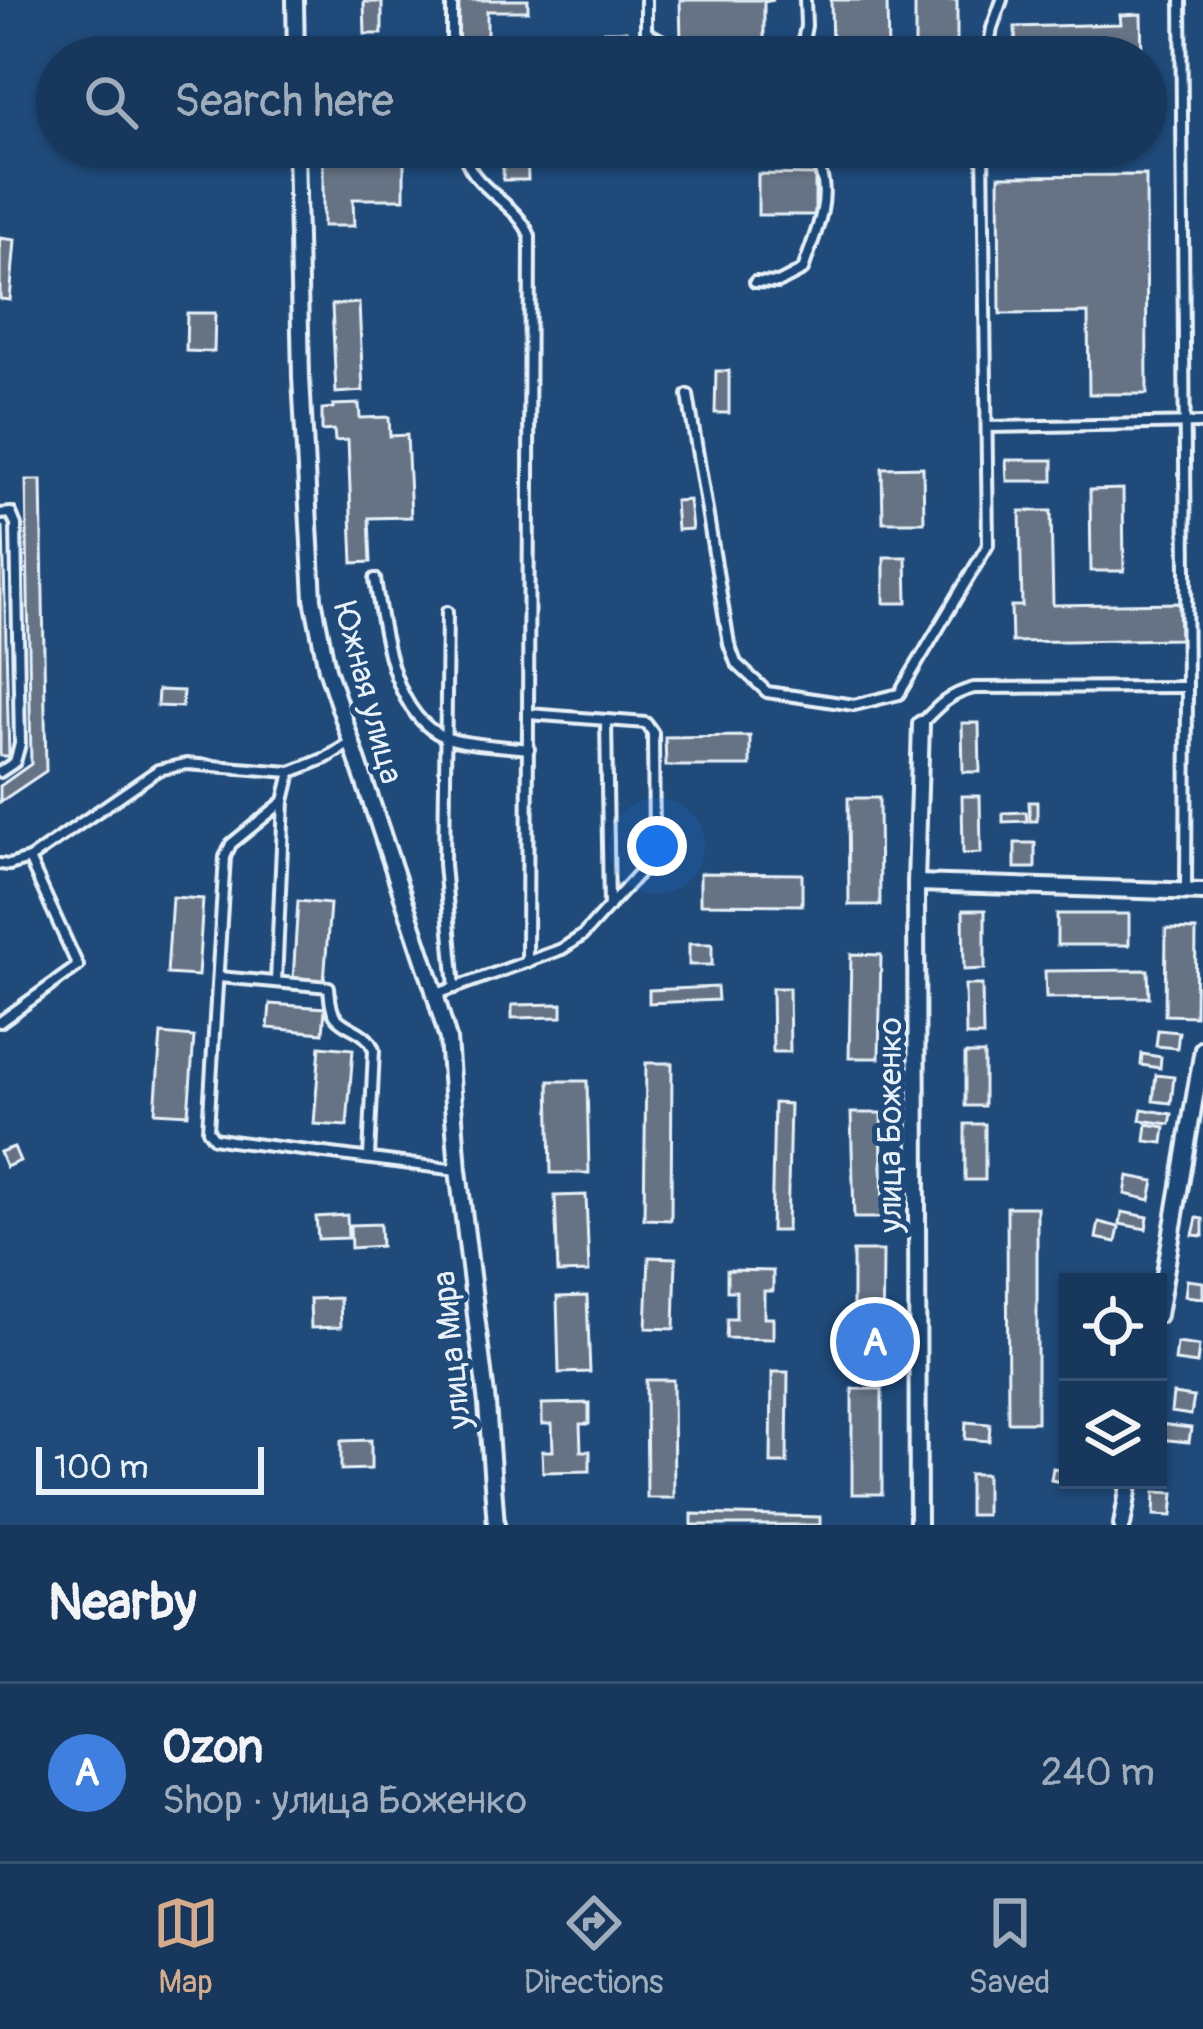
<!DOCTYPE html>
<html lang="en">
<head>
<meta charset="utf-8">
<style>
	:root { --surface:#17385c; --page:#244365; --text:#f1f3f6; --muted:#9eacbb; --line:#365272; --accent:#d6ab8b }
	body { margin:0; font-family:Pangolin,sans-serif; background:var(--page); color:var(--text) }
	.controls { position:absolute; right:36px; bottom:36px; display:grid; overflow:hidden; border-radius:0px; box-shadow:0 3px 9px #0004 }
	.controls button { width:108px; height:108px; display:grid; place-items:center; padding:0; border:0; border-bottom:3px solid var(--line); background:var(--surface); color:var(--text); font:60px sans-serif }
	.scale { position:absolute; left:36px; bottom:30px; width:228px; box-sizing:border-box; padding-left:12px; border:6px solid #e8f1f8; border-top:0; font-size:33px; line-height:42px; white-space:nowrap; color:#e8f1f8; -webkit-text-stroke:9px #1f4a7a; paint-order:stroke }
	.you { position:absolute; left:657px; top:846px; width:42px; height:42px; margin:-30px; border:9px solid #fff; border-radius:50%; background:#1a73e8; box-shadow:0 0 0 18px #1a73e833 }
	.badge { display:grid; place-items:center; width:78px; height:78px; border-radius:50%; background:var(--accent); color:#fff; font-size:39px; font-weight:700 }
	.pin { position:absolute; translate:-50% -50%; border:6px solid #fff; box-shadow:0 3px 12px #0006 }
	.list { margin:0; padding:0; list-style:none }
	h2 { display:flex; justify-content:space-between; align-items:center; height:156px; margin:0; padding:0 48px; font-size:51px }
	h2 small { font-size:39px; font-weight:400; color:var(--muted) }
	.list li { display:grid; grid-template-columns:78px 1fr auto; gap:36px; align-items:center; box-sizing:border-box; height:180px; padding:0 48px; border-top:3px solid var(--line) }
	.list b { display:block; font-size:45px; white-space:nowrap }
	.list p { margin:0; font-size:39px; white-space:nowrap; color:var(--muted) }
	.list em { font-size:39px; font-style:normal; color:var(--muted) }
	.icon { flex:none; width:66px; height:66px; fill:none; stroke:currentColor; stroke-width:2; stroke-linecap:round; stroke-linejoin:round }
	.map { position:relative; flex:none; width:1203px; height:1525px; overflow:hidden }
	.search { position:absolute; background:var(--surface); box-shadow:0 3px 9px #0004; left:36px; right:36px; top:36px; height:132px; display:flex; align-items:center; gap:30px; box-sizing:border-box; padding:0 42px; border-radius:66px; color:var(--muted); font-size:45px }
	.sheet { height:336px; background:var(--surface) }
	nav { display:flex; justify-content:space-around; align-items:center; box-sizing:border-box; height:168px; border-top:3px solid var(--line); background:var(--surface); font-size:33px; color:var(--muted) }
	nav a { display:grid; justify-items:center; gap:6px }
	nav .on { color:var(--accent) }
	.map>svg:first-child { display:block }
</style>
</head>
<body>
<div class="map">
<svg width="1203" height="1525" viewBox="0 0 1203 1525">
	<rect width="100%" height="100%" fill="#1f4a7a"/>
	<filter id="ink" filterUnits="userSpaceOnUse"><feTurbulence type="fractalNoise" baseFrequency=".00833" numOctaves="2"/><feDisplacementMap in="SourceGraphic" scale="24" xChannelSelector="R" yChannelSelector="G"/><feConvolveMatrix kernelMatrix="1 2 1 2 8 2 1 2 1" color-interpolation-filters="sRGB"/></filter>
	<g filter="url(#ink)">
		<g fill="#667385" stroke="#e8f1f8" stroke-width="3">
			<path d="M459 0H528V11H487V57H458Z"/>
			<path d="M680 0H774L764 2V41H681Z"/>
			<path d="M831 0H887L888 54 832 55Z"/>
			<rect x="915" y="0" width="42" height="52"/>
			<path d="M364 2H382V34H365Z"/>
			<path d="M1141 14 1142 57H1016L1015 27 1121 24 1120 15Z"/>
			<path d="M604 31H626V57H598V44H604Z"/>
			<path d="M521 40H536V57H522Z"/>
			<path d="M323 147H404V199H353L354 226H323Z"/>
			<path d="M503 147H527L528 180H503Z"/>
			<path d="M758 174 815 175V215H758Z"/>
			<path d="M1146 175 1147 394H1089L1088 313 1000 314 999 176Z"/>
			<path d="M0 238 15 240 10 300 0 299Z"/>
			<path d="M359 303 363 391 336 393 332 305Z"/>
			<path d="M187 313H215L214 352 186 351Z"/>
			<path d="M716 371H729V413H715Z"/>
			<path d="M359 404 360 418 389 417 390 436 407 435 411 517 369 518 371 562 353 563 348 440 335 441 334 430 322 431V409L333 408V405Z"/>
			<path d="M1006 460H1053V481H1007Z"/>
			<path d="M923 467 924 522H883L882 468Z"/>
			<path d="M26 480H41L46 771 0 802V786L31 764Z"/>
			<path d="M1123 489 1124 571H1091L1090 490Z"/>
			<path d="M689 500 692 529 677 530 675 501Z"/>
			<path d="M1020 511H1051L1053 605 1179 603 1180 639 1012 642 1011 606H1022Z"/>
			<path d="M3 528 9 756H0V530Z"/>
			<path d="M884 557H906L907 603H884Z"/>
			<path d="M158 690 183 691 182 707 157 706Z"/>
			<path d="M962 723H979L980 772H963Z"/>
			<path d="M750 736V766H666L665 737Z"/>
			<path d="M962 796H980L981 853 963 854Z"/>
			<path d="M848 798H879L880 905H849Z"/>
			<path d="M1029 802H1037V821H1030Z"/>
			<path d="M1026 812 1027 821 1003 822V813Z"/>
			<rect x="1015" y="843" width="20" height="25"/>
			<path d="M700 873 802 874V905L700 904Z"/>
			<path d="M172 897 203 899 198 976 167 974Z"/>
			<path d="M298 901 330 904 324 982 293 980Z"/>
			<path d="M963 910H985V969L964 970Z"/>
			<rect x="1057" y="914" width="72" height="31"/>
			<path d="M1166 929 1196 930 1195 1016 1165 1015Z"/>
			<rect x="689" y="944" width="23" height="21"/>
			<path d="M851 954 881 955 879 1058H849Z"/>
			<path d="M1148 970 1149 997 1046 998 1045 971Z"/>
			<path d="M965 985H982L983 1036H966Z"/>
			<path d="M717 987 718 1000 649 1003V990Z"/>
			<path d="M772 988H789L790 1052H773Z"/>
			<path d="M270 1004 325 1008 323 1033 268 1028Z"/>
			<path d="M562 1004V1017L512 1018V1005Z"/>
			<path d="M1158 1030 1179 1032 1177 1048 1156 1046Z"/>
			<path d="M161 1034 194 1037 188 1114 155 1112Z"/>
			<path d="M320 1046 353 1049 347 1126 314 1124Z"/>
			<rect x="965" y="1054" width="19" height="52"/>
			<path d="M1142 1054 1161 1057 1160 1068 1141 1065Z"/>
			<path d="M646 1063H672L671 1220 644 1219Z"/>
			<path d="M1156 1075 1174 1077 1171 1103 1153 1101Z"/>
			<path d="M549 1081H587L589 1173H551Z"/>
			<path d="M774 1103 790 1104 787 1231H771Z"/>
			<path d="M1142 1109 1172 1114 1170 1124 1140 1120Z"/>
			<path d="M851 1113H881L883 1218H854Z"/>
			<rect x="965" y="1124" width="20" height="56"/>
			<path d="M1147 1124 1165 1127 1163 1143 1145 1141Z"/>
			<path d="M14 1147 20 1161 6 1167 0 1152Z"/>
			<path d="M1128 1176 1154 1181 1150 1200 1125 1194Z"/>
			<path d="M586 1195 589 1272 558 1273 555 1196Z"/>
			<path d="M1007 1207H1037V1422H1008Z"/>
			<path d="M1122 1212 1148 1217 1146 1229 1120 1224Z"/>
			<path d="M347 1215 348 1238 318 1239 316 1217Z"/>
			<path d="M1197 1218 1203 1219V1236L1193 1235Z"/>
			<path d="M1099 1222 1119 1227 1116 1242 1096 1238Z"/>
			<path d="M380 1224 381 1246 351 1248 350 1225Z"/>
			<path d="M853 1251H883L882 1357H853Z"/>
			<path d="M649 1257 676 1258 674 1329 646 1328Z"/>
			<path d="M727 1270 773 1271V1291H764V1318H773V1339L726 1338 727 1319H736V1291H727Z"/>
			<path d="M1187 1280 1203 1282V1298L1185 1296Z"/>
			<path d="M587 1296 590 1372 559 1373 557 1297Z"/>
			<path d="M340 1298 341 1327 311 1328 310 1299Z"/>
			<path d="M1177 1343 1199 1346 1197 1364 1175 1361Z"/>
			<path d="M772 1372H788L787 1463H771Z"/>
			<path d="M646 1380H673L674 1498H647Z"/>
			<rect x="852" y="1389" width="30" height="105"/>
			<path d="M1173 1394 1194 1397 1191 1415 1171 1412Z"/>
			<path d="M589 1403V1424H580L581 1451H590V1471L543 1472 542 1451H553L552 1424H542V1404Z"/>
			<path d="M966 1422 990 1424 989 1441 965 1439Z"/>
			<path d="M1160 1424 1191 1428 1189 1442 1158 1439Z"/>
			<path d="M371 1440V1469L341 1470V1441Z"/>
			<path d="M1053 1468 1068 1471 1071 1484 1051 1480Z"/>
			<rect x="969" y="1474" width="17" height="41"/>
			<path d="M1155 1492 1174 1493 1172 1516 1154 1515Z"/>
			<path d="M692 1514 820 1517V1525H692Z"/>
		</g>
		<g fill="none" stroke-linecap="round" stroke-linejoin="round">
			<defs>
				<g id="service">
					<path d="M646 0V32L669 44 692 51 802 48"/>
					<path d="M1181 0 1187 687 1186 890"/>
					<path d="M452 57V0"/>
					<path d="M800 57 806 26 805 0"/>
					<path d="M987 57 992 28 1002 0"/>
					<path d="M463 147C468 189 516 200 530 236L527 962"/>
					<path d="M755 282 778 283 803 270C812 240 831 205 821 174 818 164 812 158 810 147"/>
					<path d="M688 395 729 644 736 663 767 692 854 705 899 694 988 545 983 147"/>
					<path d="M987 427 1203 423"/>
					<path d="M0 514 11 513 16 525 20 744 15 762 0 772"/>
					<path d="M375 579C383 628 392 716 445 737 464 745 506 746 529 749"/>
					<path d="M447 612 444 864 455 988"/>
					<path d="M606 722 609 907"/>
					<path d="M921 724C938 706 949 694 974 688L1187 687"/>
					<path d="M284 801 231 844 225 857 208 1130 214 1138 231 1141 457 1170"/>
					<path d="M0 864 9 865 29 859 158 770 186 764 291 772 326 758 350 743"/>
					<path d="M219 977 329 987C330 997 330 1010 336 1017 349 1031 367 1030 374 1050L369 1157"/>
					<path d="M276 982 284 801 291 772"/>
					<path d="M437 994 562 949 583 935 651 860 654 844 653 733 646 723 529 714"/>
					<path d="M0 1022 78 966 29 859"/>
				</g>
				<g id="minor">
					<path d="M295 0 296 57"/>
					<path d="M296 147 301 377 313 599 327 669 433 987 448 1039 458 1170 487 1404 496 1525"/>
					<path d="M916 883 1203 892"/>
					<path d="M1158 1315 1203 1049"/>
					<path d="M918 1525 916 883 921 724"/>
					<path d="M1122 1525 1130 1480"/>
				</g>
			</defs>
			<use href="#service" stroke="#e8f1f8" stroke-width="16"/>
			<use href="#minor" stroke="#e8f1f8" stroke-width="22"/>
			<use href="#service" stroke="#1f4a7a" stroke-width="8"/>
			<use href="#minor" stroke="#1f4a7a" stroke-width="14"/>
		</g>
	</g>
	<g text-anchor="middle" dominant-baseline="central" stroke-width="10" stroke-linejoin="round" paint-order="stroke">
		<g font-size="33" fill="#e8f1f8" stroke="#1f4a7a">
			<text transform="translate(368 693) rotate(75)">Южная улица</text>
			<text transform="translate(890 1125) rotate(-90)">улица Боженко</text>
			<text transform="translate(452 1350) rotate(-96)">улица Мира</text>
		</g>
	</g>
</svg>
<div class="controls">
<button><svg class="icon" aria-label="locate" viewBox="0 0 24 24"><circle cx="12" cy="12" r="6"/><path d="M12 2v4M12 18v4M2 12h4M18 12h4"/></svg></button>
<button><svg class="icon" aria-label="layers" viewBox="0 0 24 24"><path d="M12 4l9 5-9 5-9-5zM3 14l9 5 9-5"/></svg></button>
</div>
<div class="scale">100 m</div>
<div class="you"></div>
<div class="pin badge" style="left:875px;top:1342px;background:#3f7fe0">A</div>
<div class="search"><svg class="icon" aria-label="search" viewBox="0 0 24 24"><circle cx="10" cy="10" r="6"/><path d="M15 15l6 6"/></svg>Search here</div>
</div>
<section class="sheet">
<h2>Nearby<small></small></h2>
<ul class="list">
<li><span class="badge" style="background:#3f7fe0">A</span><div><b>Ozon</b><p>Shop · улица Боженко</p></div><em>240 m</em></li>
</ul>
</section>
<nav>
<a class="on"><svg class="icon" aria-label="map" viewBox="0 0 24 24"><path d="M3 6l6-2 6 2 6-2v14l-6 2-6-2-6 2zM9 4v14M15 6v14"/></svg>Map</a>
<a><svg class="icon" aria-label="directions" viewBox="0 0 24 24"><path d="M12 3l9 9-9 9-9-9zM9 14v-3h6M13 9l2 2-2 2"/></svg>Directions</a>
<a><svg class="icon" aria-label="saved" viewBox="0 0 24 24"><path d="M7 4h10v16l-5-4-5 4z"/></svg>Saved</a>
</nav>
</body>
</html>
